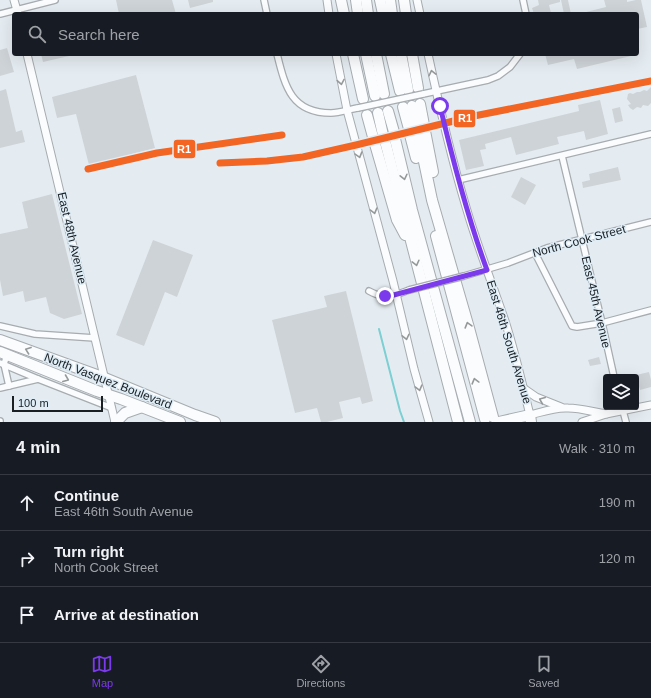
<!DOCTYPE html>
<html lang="en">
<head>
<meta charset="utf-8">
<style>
	:root { --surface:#171b24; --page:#242831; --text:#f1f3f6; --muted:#9ea1a6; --line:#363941; --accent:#7c3aed }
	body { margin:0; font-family:Arial,sans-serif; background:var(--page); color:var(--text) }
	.controls { position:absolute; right:12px; bottom:12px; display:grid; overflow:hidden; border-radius:4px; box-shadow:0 4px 16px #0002 }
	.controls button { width:36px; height:36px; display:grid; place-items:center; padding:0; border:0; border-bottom:1px solid var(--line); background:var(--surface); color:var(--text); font:20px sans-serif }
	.scale { position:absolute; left:12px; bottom:10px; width:91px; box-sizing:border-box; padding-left:4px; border:2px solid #191f22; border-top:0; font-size:11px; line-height:14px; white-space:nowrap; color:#191f22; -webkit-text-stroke:3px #dfedf7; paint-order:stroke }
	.stop { position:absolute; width:12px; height:12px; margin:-9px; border:3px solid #7c3aed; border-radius:50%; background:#fff }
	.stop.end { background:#7c3aed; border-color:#fff; box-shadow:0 1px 4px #0008 }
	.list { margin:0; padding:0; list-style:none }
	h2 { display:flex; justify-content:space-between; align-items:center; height:52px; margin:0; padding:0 16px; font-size:17px }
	h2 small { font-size:13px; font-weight:400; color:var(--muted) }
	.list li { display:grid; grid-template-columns:26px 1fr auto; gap:12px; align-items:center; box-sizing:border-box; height:56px; padding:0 16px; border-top:1px solid var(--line) }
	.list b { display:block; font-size:15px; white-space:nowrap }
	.list p { margin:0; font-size:13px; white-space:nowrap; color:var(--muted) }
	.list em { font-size:13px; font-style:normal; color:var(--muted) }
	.icon { flex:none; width:22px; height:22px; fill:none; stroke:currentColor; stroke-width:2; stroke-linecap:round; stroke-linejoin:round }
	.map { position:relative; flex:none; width:651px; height:422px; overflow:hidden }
	.search { position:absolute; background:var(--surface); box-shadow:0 4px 16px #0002; left:12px; right:12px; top:12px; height:44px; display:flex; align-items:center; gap:10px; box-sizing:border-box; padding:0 14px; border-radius:4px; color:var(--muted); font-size:15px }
	.sheet { height:220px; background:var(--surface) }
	nav { display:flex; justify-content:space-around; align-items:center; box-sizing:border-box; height:56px; border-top:1px solid var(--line); background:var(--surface); font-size:11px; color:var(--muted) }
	nav a { display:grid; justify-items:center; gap:2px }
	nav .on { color:var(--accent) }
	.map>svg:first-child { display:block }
</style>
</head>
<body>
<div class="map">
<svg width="651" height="422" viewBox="0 0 651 422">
	<rect width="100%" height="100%" fill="#e5ecf1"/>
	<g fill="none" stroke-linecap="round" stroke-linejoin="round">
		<path stroke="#7ccfd2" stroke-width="2" d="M379 329 400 411 404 422"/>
	</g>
	<g fill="#ced3d8">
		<path d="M116 0H172L176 14H119Z"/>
		<path d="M188 0H213V2L190 8Z"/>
		<path d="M538 0H560V2L549 5 551 13 546 14H534L532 8 539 5Z"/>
		<path d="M561 0H568L571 14H564Z"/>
		<path d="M604 0H627V2L636 0H641L647 27 637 29V14H586V12L606 7Z"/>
		<path d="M7 48 14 72 0 76V50Z"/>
		<path d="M41 54H69V56L43 62Z"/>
		<path d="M545 54H631V56L577 69 574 59 548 65Z"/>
		<path d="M136 75 155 148 89 165 76 114 57 118 52 97Z"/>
		<path d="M651 87V103L648 106 643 105 641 108 637 107 633 110 630 108 628 105 631 104 627 99 628 94 630 93 633 94 637 92H640L644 90 647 91Z"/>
		<path d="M6 89 16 132 22 130 25 142 0 148V91Z"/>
		<path d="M600 100 608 134 586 140 584 131 557 137 559 144 516 155 511 137 485 144 486 149 480 150 484 166 466 170 459 140 579 111 578 105Z"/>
		<path d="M620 107 623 121 615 123 612 109Z"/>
		<path d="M618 167 621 180 583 188 582 182 590 180 589 174Z"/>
		<path d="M521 177 536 185 525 205 511 197Z"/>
		<path d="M52 194 82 314 64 319 50 313 46 297 25 302 23 291 3 296 0 280V234L28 228 22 202Z"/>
		<path d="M153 240 193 255 177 297 165 292 144 346 116 335Z"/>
		<path d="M346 291 373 401 362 404 360 397 339 402 343 418 327 422H321L317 408 295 413 272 320 327 307 324 296Z"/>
		<path d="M599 357 601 364 590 366 588 360Z"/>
		<path d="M649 372 651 380V387L640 390 636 375Z"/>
	</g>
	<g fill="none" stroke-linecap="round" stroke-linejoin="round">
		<defs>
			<g id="street">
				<path d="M264 0 267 14"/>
				<path d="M523 0 526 14"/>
				<path d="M0 14 55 0"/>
				<path d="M277 54C285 86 291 113 331 113 340 113 350 109 358 108"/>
				<path d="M423 94 488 80 498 76 510 67 520 54"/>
				<path d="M562 156 602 323 614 377"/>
				<path d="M458 180 651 134"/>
				<path d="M535 253 572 326 577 327 602 323 651 310"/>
				<path d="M464 276 508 263 547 248 651 222"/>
				<path d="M369 291C373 293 377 295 381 296 390 298 401 293 409 290"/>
				<path d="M0 326 35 334 95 338"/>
				<path d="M7 355 4 364 9 386"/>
				<path d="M0 363 38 379 112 408"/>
				<path d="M0 388 38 379"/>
				<path d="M622 407 626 422"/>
				<path d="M0 421V422"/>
			</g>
			<g id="secondary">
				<path d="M14 0 18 14"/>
				<path d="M327 0 329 14"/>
				<path d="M417 0 420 14"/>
				<path d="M27 54 115 422"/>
				<path d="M336 54 347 110 393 281 414 369 429 422"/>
				<path d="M428 54C439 105 451 157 466 207 477 245 492 283 505 321 515 352 522 383 530 415 542 412 555 407 568 408 581 408 593 412 606 414"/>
				<path d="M523 388 536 397 561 407"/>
				<path d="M582 422 606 414 651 405"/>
			</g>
			<g id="highway">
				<path d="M341 0 344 14"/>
				<path d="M356 0 358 14"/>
				<path d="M366 0 368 14"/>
				<path d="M380 0 383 14"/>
				<path d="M390 0 392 14"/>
				<path d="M404 0 406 14"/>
				<path d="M353 54 363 99"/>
				<path d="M366 54 375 96"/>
				<path d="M376 54 384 94"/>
				<path d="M391 54 400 91"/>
				<path d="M401 54 408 90"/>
				<path d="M412 54 418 88"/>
				<path d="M420 104 424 125"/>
				<path d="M412 106 416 127"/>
				<path d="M403 107 409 129"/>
				<path d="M388 111 394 132"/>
				<path d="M378 113 383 135"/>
				<path d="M367 115 373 137"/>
				<path d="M425 131 433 172"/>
				<path d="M418 133 432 200 469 328 493 417"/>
				<path d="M410 135 416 158"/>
				<path d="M395 139 412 210 470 422"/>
				<path d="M385 141 458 422"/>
				<path d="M375 144 397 220 405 235"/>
				<path d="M436 236 485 419"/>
				<path d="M0 340 105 378 195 415 215 422"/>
				<path d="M0 352 97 391 121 399 180 422"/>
				<path d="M116 422 125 413 142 407"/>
				<path d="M499 422 530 415 531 422"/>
			</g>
		</defs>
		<use href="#street" stroke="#a6acb0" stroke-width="8"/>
		<use href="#secondary" stroke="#a6acb0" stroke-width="9"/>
		<use href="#highway" stroke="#a6acb0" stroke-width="12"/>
		<use href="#street" stroke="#fbfcfd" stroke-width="5.5"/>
		<use href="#secondary" stroke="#fbfcfd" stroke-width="7"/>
		<use href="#highway" stroke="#fbfcfd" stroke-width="10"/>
		<defs>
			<g id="street-bridge">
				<path d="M358 108 423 94"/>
				<path d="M409 290 464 276"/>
			</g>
		</defs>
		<use href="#street-bridge" stroke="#a6acb0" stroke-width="8" stroke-linecap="butt"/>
		<use href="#street-bridge" stroke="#fbfcfd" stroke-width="5.5"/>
		<defs>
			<g id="rail-1">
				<path d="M220 163 267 161 303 157 356 145 474 116 651 81"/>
				<path d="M88 169 157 153 282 135"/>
			</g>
		</defs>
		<use href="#rail-1" stroke="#dfedf7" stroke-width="10"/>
		<use href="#rail-1" stroke="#f26522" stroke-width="7"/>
	</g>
	<defs><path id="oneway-chevron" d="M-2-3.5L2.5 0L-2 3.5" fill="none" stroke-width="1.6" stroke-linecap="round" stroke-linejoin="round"/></defs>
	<g stroke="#95999a">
		<use href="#oneway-chevron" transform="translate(432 73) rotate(-103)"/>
		<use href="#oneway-chevron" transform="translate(341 82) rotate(80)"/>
		<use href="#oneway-chevron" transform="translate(359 155) rotate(74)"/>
		<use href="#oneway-chevron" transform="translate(404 177) rotate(77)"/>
		<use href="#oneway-chevron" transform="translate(374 211) rotate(75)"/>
		<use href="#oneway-chevron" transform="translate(416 263) rotate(76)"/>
		<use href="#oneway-chevron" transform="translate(468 325) rotate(-106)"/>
		<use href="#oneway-chevron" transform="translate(406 337) rotate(77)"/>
		<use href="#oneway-chevron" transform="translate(28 350) rotate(-160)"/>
		<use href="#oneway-chevron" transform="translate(66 379) rotate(22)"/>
		<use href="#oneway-chevron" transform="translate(475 381) rotate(-105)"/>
		<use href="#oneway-chevron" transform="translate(419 388) rotate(75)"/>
		<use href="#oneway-chevron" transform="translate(542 400) rotate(-157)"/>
	</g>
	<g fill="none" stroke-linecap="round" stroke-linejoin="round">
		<path stroke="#7c3aed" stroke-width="5" d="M385 296H390L487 270C467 216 453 161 440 106"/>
	</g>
	<g text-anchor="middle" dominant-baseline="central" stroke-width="3" stroke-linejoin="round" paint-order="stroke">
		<g font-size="12" fill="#191f22" stroke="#dfedf7">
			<text transform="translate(72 238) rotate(77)">East 48th Avenue</text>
			<text transform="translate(579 241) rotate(-15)">North Cook Street</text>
			<text transform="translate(596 302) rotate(77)">East 45th Avenue</text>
			<text transform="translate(509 342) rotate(73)">East 46th South Avenue</text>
			<text transform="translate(108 381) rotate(21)">North Vasquez Boulevard</text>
		</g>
	</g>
	<g stroke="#dfedf7" stroke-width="1.5">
		<rect x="453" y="109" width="23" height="19" rx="4" fill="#f26522"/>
		<rect x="173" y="139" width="23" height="20" rx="4" fill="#f26522"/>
	</g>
	<g font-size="11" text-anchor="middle" font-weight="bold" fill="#fff">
		<text x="465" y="122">R1</text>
		<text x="184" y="153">R1</text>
	</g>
</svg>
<div class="controls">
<button><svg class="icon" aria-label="layers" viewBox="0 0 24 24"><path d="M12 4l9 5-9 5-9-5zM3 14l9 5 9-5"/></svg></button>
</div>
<div class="scale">100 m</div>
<div class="stop" style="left:440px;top:106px"></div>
<div class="stop end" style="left:385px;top:296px"></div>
<div class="search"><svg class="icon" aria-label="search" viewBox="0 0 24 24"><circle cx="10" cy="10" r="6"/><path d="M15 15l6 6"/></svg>Search here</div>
</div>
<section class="sheet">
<h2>4 min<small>Walk · 310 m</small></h2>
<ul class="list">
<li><svg class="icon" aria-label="ahead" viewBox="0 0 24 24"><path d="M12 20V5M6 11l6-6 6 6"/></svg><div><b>Continue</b><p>East 46th South Avenue</p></div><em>190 m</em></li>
<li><svg class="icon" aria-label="right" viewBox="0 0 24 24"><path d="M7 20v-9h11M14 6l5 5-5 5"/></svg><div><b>Turn right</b><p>North Cook Street</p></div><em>120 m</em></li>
<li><svg class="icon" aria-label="arrive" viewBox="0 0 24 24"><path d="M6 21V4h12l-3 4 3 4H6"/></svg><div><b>Arrive at destination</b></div></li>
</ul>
</section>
<nav>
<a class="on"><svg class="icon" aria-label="map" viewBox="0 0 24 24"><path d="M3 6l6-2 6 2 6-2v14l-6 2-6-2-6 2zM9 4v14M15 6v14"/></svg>Map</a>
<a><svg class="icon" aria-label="directions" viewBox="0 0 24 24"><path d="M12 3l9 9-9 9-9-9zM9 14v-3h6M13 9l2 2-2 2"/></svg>Directions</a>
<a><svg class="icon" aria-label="saved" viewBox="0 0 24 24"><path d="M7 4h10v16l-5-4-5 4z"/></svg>Saved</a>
</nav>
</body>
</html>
